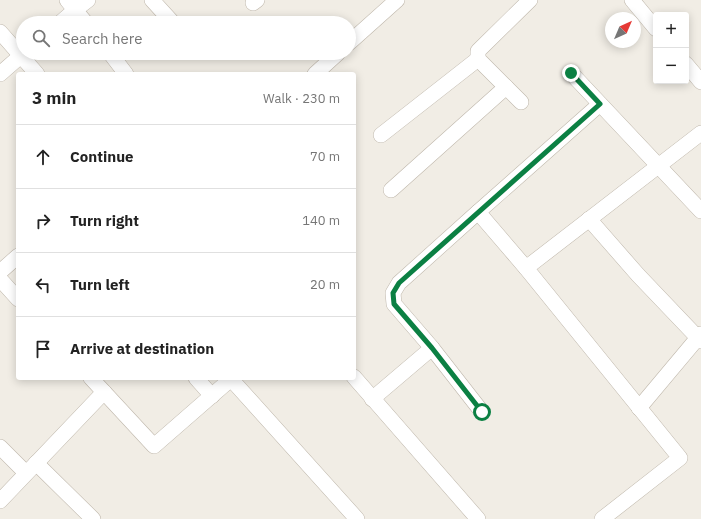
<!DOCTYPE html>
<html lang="en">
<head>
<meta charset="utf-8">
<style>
	:root { --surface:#fff; --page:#f2f2f2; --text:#222; --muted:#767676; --line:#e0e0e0 }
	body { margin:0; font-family:"IBM Plex Sans",sans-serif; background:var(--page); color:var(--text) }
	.controls { position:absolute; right:12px; top:12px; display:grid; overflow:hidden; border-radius:4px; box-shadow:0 2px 10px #0003 }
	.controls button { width:36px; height:36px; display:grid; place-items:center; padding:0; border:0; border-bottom:1px solid var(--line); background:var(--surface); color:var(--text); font:20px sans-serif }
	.compass { position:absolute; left:605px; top:12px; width:36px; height:36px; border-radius:50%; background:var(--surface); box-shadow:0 2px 10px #0003; rotate:44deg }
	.stop { position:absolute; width:12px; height:12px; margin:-9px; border:3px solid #0b8043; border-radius:50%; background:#fff }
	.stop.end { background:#0b8043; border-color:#fff; box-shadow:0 1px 4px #0008 }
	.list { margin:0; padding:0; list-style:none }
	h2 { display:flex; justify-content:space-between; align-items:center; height:52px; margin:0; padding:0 16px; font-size:17px }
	h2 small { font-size:13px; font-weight:400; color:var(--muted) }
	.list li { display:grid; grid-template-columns:26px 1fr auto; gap:12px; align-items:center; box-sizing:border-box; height:64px; padding:0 16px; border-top:1px solid var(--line) }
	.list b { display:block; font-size:15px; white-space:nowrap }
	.list em { font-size:13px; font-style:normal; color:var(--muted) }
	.icon { flex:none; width:22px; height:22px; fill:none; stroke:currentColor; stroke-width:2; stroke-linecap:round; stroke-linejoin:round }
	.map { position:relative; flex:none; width:701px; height:519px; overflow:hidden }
	.search { position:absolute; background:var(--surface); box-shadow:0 2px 10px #0003; left:16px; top:16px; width:340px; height:44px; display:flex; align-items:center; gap:10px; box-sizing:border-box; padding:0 14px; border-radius:22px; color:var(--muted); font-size:15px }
	.panel { position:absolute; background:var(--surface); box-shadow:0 2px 10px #0003; left:16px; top:72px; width:340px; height:308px; border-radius:4px }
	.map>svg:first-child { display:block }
</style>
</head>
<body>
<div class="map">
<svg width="701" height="519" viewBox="0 0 701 519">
	<rect width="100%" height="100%" fill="#f1ede5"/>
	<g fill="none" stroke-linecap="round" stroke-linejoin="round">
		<defs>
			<g id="street">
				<path d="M67 0 75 10 88 0"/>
				<path d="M152 0 173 23"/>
				<path d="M632 0 656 29"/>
				<path d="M253 3 257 0"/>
				<path d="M60 23 75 10 86 23"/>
				<path d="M0 32 37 74"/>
				<path d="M349 43 397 0"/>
				<path d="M110 53 126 74"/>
				<path d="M686 64 701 82"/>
				<path d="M571 73 701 211"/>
				<path d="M0 74 24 53"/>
				<path d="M315 74 338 53"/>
				<path d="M521 102 478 59V51L530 0"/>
				<path d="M381 135 478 59"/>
				<path d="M391 190 506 87"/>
				<path d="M478 212 399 283 393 293 394 304 432 348 482 412"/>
				<path d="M589 219 638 275 701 341"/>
				<path d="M526 268 478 212 600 104"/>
				<path d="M0 272 18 256"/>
				<path d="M0 279 18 299"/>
				<path d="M354 377 478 519"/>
				<path d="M91 378 154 446 232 378"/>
				<path d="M196 378 212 396"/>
				<path d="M231 379 357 519"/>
				<path d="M372 399 432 348"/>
				<path d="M639 408 701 334"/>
				<path d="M0 447 26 473"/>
				<path d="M36 463 93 519"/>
				<path d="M0 501 104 392"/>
				<path d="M602 519 680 458 526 268 701 133"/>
			</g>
		</defs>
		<use href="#street" stroke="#bfb7ab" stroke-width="16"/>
		<use href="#street" stroke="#fff" stroke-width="15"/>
	</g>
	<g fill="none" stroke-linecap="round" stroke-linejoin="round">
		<path stroke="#0b8043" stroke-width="5" d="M482 412 432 348 394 304 393 293 399 283 600 104 571 73"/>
	</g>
</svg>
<div class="controls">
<button>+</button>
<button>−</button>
</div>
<svg class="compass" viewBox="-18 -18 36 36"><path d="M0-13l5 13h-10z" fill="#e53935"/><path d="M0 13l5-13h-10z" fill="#767676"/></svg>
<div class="stop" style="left:482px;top:412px"></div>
<div class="stop end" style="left:571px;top:73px"></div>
<div class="search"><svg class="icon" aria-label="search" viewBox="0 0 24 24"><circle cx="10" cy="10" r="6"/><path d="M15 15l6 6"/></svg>Search here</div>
<section class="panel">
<h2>3 min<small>Walk · 230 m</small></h2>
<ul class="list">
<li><svg class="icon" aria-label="ahead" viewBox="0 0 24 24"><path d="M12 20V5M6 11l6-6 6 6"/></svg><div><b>Continue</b></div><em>70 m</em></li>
<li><svg class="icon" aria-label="right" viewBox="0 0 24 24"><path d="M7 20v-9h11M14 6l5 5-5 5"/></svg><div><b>Turn right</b></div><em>140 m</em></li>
<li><svg class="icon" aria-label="left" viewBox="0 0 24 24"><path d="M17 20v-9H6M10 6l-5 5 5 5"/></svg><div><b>Turn left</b></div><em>20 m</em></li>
<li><svg class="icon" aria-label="arrive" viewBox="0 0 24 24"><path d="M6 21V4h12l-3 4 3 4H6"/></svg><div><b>Arrive at destination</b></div></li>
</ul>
</section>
</div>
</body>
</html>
